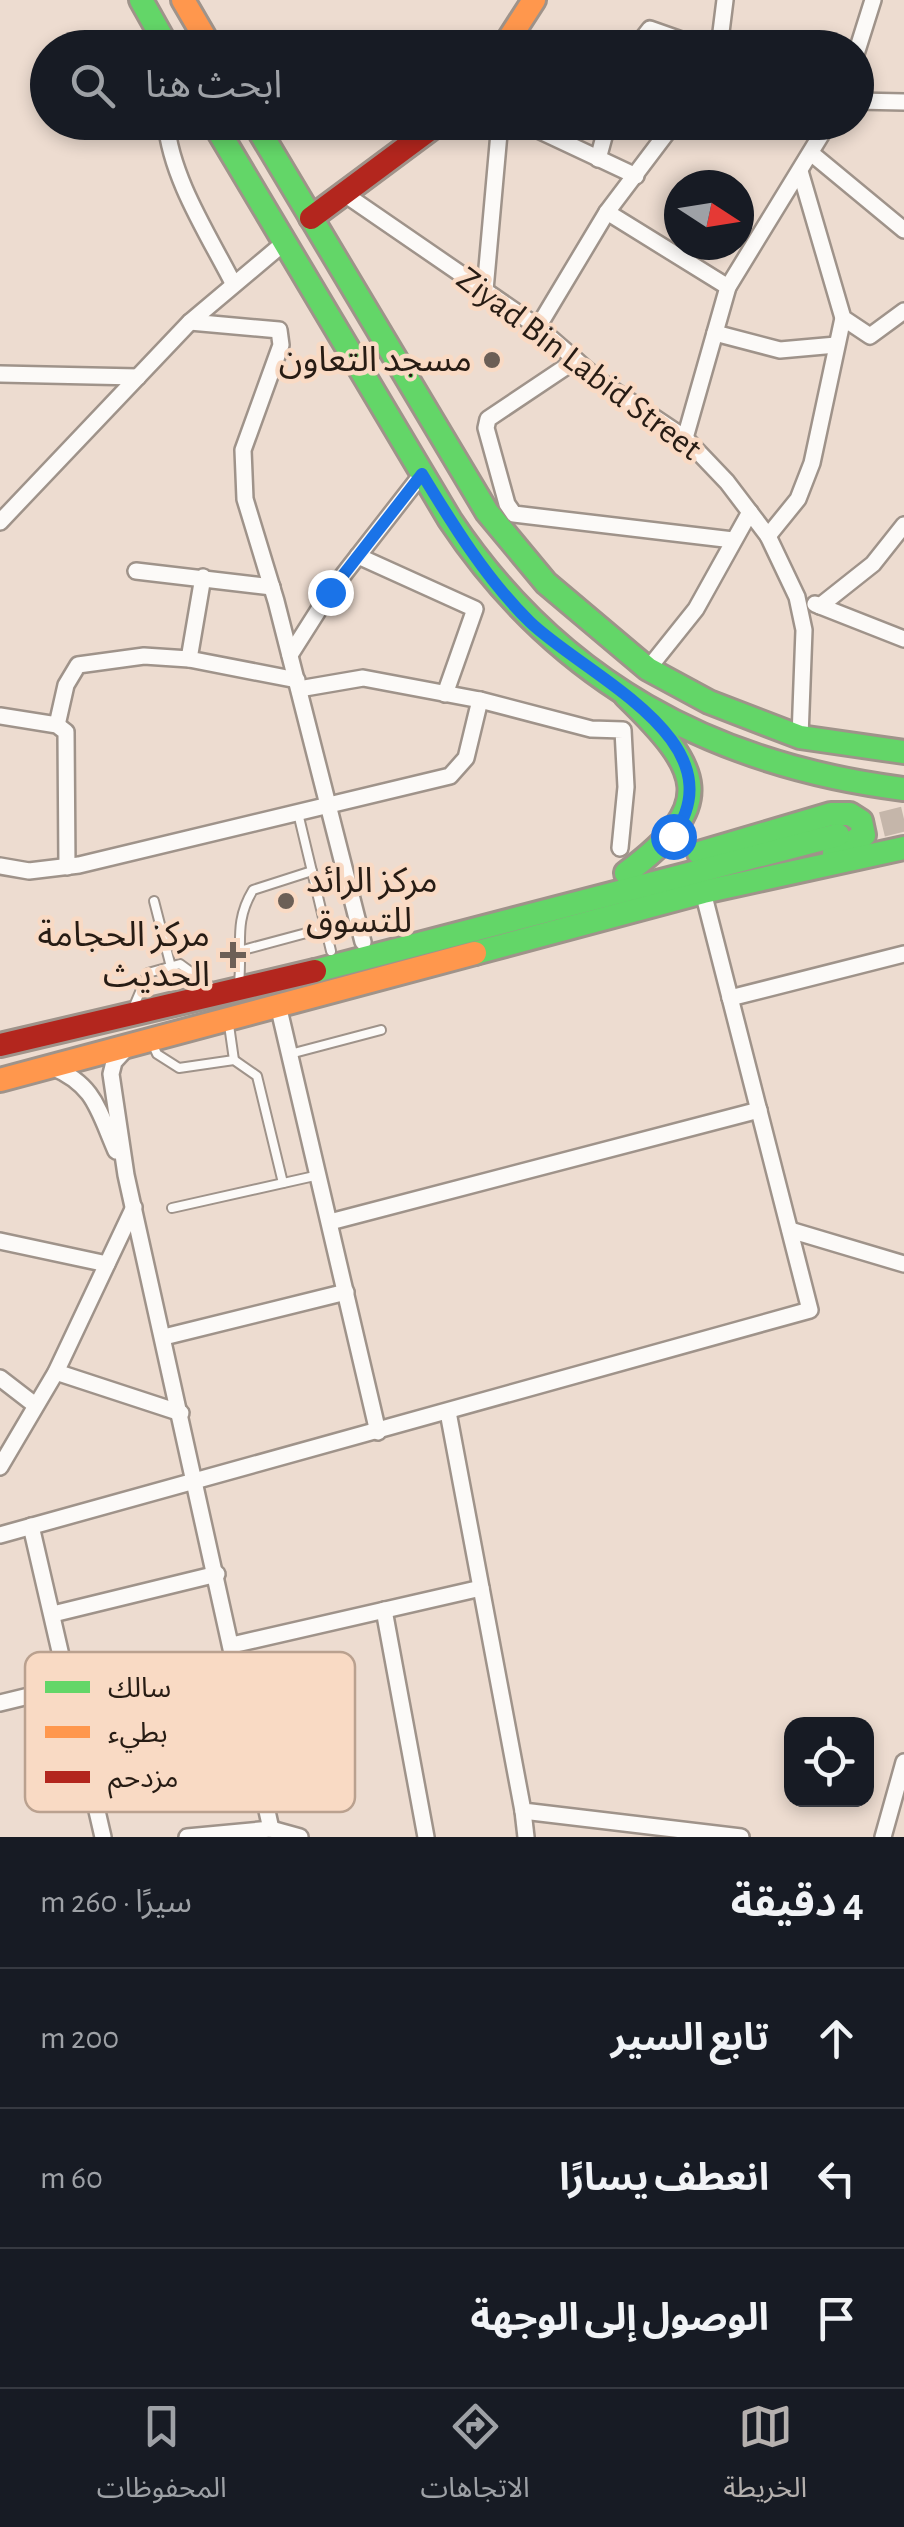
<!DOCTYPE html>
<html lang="ar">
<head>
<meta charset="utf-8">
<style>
	:root { --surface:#171b24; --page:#20242c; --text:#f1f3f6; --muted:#9ea1a6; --line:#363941; --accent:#b5b0ae }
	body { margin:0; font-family:"Alegreya Sans","Noto Sans Arabic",sans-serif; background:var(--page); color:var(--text); direction:rtl }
	.controls { position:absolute; right:30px; bottom:30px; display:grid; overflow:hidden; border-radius:20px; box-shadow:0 5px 15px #0003 }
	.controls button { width:90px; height:90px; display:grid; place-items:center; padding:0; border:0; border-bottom:2px solid var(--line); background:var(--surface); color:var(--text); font:50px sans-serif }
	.compass { position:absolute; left:664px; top:170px; width:90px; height:90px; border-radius:50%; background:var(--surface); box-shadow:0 5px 15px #0003; rotate:102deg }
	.stop { position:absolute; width:30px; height:30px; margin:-22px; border:8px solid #1a73e8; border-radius:50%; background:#fff }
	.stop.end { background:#1a73e8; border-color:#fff; box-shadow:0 2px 10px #0008 }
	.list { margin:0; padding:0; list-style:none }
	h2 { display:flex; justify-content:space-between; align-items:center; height:130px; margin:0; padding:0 40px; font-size:42px }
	h2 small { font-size:32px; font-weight:400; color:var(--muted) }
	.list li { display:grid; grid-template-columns:65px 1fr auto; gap:30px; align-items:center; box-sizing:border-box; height:140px; padding:0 40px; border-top:2px solid var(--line) }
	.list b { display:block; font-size:38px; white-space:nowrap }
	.list em { font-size:32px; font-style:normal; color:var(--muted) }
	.icon { flex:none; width:55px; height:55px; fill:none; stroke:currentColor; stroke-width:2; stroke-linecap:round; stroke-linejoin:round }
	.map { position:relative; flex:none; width:904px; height:1837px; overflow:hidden; direction:ltr }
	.search { position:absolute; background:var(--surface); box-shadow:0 5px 15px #0003; left:30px; right:30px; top:30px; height:110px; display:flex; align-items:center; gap:25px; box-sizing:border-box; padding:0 35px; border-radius:55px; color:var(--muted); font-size:38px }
	.sheet { height:550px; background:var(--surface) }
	nav { display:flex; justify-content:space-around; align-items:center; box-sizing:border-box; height:140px; border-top:2px solid var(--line); background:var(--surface); font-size:28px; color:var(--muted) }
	nav a { display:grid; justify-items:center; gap:5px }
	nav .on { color:var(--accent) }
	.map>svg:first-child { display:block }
</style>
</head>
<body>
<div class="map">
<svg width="904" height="1837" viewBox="0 0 904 1837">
	<rect width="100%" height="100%" fill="#eddcd0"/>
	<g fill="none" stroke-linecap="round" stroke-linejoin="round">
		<path stroke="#c5b6aa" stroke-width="25" stroke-dasharray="25 12" stroke-linecap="butt" d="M846 833 904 819"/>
		<defs>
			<g id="lane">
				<path d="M298 813 331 951"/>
				<path d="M154 901 171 967"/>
				<path d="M243 950 325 928"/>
				<path d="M239 983C243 945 233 923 253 890L312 871"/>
				<path d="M134 1006 148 973 180 964 210 986"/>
				<path d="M229 1025 234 1060"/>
				<path d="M153 1045 157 1054 179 1068 234 1060 257 1076 283 1183"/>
				<path d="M290 1054 381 1030"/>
				<path d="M172 1208 319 1175"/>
			</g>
			<g id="street">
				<path d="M635 48 650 29 704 48"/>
				<path d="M719 48 725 0"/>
				<path d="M856 54 873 0"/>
				<path d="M856 101 904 102"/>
				<path d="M166 122C171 178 208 234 233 283"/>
				<path d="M521 122 636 176"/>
				<path d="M811 153 904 230"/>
				<path d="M598 159 608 122"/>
				<path d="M800 171 843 318 870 336 904 311"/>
				<path d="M346 195 538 327 600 381 685 438 727 482 768 536 797 597 804 630 800 737"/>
				<path d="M607 212 728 287"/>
				<path d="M485 290 500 122"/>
				<path d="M190 322 279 330 281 345 243 450 245 499 276 601 363 942"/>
				<path d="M538 327 607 212 675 122"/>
				<path d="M715 333 780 350 836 345"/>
				<path d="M576 360 488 419 486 428 507 504 514 514 733 540"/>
				<path d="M0 374 138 377"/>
				<path d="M685 438 728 287 829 122"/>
				<path d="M0 522 190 322 285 242"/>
				<path d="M768 536 798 499 812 463 843 318"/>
				<path d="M358 556 475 609 445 694"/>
				<path d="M136 571 272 587"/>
				<path d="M203 577 189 659 297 680"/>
				<path d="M815 604 904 639"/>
				<path d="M820 606 873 564 904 525"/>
				<path d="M290 655 330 592 422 474"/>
				<path d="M648 669 696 609 750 512"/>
				<path d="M299 689 363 678 480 700 591 729 623 730 626 787 620 848"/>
				<path d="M0 716 57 725 66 732 67 867"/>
				<path d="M57 725 66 685 78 665 144 656 189 659"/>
				<path d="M0 866 29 871 79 865 450 776 466 758 480 700"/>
				<path d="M730 998 904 954"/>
				<path d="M278 1005 378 1432"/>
				<path d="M126 1049 114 1062 111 1074 126 1175 271 1829"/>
				<path d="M52 1067C95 1085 98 1110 116 1151"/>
				<path d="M330 1222 759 1110"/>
				<path d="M790 1230 904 1264"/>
				<path d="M0 1241 107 1264"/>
				<path d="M164 1337 346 1292"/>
				<path d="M56 1372 181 1413"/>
				<path d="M0 1378 35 1405"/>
				<path d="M448 1412 523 1811 741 1837"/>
				<path d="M0 1467 56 1372 134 1207"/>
				<path d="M31 1526 103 1837"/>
				<path d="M0 1535 810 1310 703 892"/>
				<path d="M384 1610 426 1837"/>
				<path d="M53 1614 217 1574"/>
				<path d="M232 1645 481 1588"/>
				<path d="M0 1703 70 1686"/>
				<path d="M523 1811 526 1837"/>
				<path d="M187 1837 271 1829 300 1837"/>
				<path d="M883 1837 904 1762"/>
			</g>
			<g id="fast">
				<path d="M141 0 168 48"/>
				<path d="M213 122 450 520C558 682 713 765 904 789"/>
				<path d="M254 122 487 512 546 583 648 669 709 702 800 737 904 752"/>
				<path d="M626 696C702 770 719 804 626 873"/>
				<path d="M699 853 831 814H850L861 821 864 835 834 853"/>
				<path d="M475 953 703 892 904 848"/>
				<path d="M315 971 838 835"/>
			</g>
			<g id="slow">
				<path d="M183 0 211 48"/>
				<path d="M503 48 534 0"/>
				<path d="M0 1080 475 953"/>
			</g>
			<g id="jam">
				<path d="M311 218 440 122"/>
				<path d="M0 1045 315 971"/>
			</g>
		</defs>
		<use href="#lane" stroke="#9f938a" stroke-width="12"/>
		<use href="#street" stroke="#9f938a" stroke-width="20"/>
		<use href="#fast" stroke="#9f938a" stroke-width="28"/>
		<use href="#slow" stroke="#9f938a" stroke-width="28"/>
		<use href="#jam" stroke="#9f938a" stroke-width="28"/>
		<use href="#lane" stroke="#fcfaf8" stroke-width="8"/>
		<use href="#street" stroke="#fcfaf8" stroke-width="15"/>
		<use href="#fast" stroke="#63d668" stroke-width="22"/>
		<use href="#slow" stroke="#ff974d" stroke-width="22"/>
		<use href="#jam" stroke="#b3261e" stroke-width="22"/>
	</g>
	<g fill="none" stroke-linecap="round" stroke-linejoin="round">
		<path stroke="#1a73e8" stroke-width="12" d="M330 592 422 474C453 525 487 580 530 622 586 676 740 741 673 836"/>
	</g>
	<g fill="#6c5f56" stroke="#f9dac4" stroke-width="4">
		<circle cx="492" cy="360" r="10"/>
		<circle cx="286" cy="901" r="10"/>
		<path d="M228 940h10v10h10v10h-10v10h-10v-10h-10v-10h10z"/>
	</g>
	<g text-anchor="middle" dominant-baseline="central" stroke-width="9" stroke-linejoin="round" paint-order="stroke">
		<g font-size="35" fill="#271c14" stroke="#f9dac4" text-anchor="end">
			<text x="472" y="360">مسجد التعاون</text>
			<text x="306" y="881" text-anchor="start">مركز الرائد<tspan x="306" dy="40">للتسوق</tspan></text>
			<text x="210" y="935">مركز الحجامة<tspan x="210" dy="40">الحديث</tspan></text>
		</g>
		<g font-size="35" fill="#271c14" stroke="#f9dac4">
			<text transform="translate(579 364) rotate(37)">Ziyad Bin Labid Street</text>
		</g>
	</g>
	<rect x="25" y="1652" width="330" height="160" rx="15" fill="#f9dac4" stroke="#baa18f" stroke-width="2.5"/>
	<rect x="45" y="1681" width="45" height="12" fill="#63d668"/>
	<rect x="45" y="1726" width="45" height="12" fill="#ff974d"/>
	<rect x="45" y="1771" width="45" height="12" fill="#b3261e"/>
	<g font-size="28" fill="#271c14">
		<text x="108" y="1697">سالك</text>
		<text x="108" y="1742">بطيء</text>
		<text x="108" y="1787">مزدحم</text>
	</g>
</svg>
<div class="controls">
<button><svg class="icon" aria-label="locate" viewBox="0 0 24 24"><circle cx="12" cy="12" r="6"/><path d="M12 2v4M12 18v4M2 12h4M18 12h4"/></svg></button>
</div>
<svg class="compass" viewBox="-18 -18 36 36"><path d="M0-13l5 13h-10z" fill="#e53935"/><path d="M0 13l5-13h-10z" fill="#9ea1a6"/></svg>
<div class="stop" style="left:673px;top:836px"></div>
<div class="stop end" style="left:330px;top:592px"></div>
<div class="search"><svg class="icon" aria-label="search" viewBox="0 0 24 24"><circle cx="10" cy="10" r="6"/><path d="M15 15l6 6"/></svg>ابحث هنا</div>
</div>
<section class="sheet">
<h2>4 دقيقة<small>سيرًا · 260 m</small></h2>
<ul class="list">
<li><svg class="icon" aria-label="ahead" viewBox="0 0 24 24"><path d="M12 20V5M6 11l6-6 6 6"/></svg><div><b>تابع السير</b></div><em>200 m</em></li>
<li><svg class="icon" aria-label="left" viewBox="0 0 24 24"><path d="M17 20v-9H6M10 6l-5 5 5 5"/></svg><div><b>انعطف يسارًا</b></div><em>60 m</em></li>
<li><svg class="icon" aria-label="arrive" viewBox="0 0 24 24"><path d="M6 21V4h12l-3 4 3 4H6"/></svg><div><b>الوصول إلى الوجهة</b></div></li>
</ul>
</section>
<nav>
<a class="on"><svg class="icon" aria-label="map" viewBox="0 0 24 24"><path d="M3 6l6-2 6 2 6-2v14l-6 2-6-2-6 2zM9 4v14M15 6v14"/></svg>الخريطة</a>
<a><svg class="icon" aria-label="directions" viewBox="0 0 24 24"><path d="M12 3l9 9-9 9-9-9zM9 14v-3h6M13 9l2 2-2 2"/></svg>الاتجاهات</a>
<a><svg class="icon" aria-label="saved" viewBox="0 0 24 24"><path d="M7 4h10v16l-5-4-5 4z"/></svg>المحفوظات</a>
</nav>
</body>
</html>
